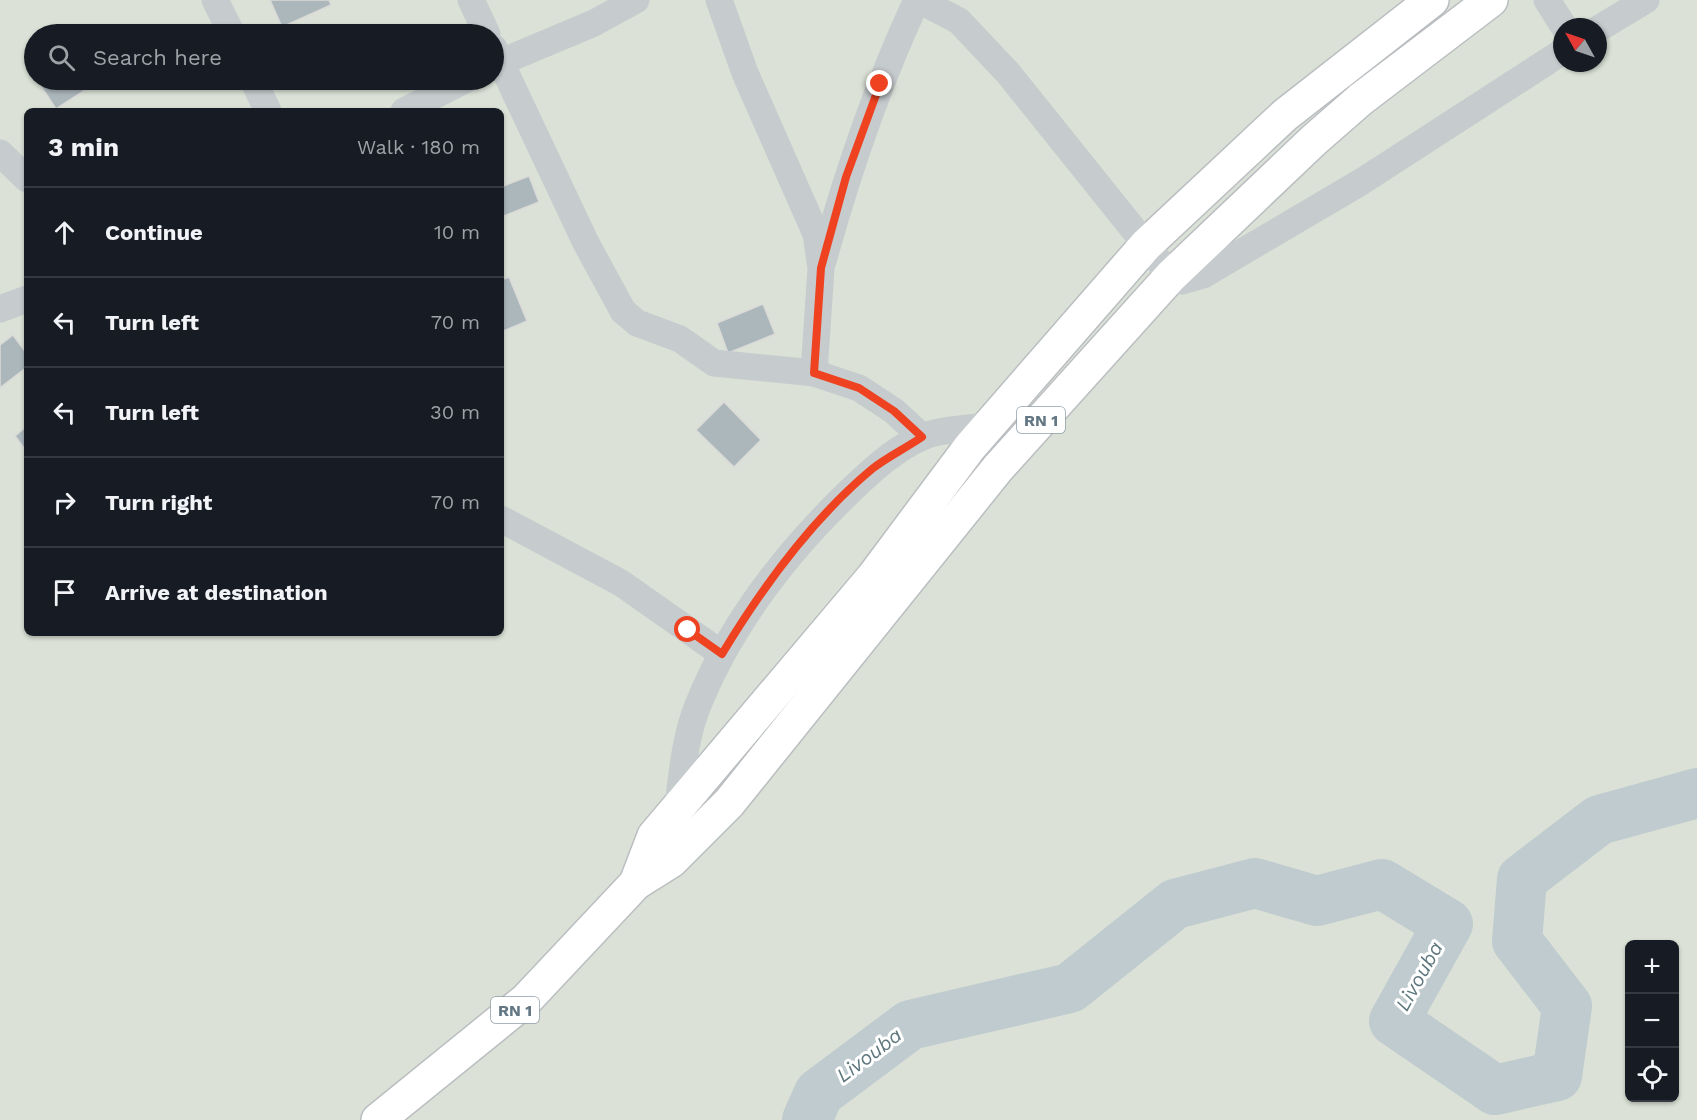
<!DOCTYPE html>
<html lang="en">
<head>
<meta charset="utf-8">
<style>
	:root { --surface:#171b24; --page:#20242c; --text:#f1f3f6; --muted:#9ea1a6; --line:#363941 }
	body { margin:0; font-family:"Work Sans",sans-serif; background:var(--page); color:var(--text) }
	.controls { position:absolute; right:18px; bottom:18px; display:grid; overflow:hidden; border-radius:9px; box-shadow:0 2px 4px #0004 }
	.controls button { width:54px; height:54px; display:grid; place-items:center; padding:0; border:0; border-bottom:2px solid var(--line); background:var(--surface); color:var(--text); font:30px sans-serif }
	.compass { position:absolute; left:1553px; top:18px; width:54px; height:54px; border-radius:50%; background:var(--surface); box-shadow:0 2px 4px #0004; rotate:310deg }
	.stop { position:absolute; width:18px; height:18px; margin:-14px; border:4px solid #ee4220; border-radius:50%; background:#fff }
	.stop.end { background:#ee4220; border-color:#fff; box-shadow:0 2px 6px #0008 }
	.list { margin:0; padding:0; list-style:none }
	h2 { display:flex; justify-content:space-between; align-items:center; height:78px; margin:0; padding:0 24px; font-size:26px }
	h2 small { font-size:20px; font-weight:400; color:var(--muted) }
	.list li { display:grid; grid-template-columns:39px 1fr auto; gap:18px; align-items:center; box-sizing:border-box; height:90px; padding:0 24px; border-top:2px solid var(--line) }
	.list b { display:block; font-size:22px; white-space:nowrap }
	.list em { font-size:20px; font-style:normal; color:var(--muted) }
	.icon { flex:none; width:33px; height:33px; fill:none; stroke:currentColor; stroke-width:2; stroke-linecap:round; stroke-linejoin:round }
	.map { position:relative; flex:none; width:1697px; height:1120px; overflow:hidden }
	.search { position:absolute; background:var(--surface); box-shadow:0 2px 4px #0004; left:24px; top:24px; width:480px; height:66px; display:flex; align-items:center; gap:15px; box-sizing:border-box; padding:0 21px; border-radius:33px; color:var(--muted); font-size:22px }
	.panel { position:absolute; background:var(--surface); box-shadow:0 2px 4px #0004; left:24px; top:108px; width:480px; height:528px; border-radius:9px }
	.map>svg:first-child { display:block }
</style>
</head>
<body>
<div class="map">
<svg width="1697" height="1120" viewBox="0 0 1697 1120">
	<rect width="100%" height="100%" fill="#f9f8f6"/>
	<path fill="#dbe1d6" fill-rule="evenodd" d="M0 0H1697V1120H0ZM1562 27H1598V63H1562ZM34 34H494V80H34ZM27 111H501V633H27ZM1630 944H1674V1098H1630Z"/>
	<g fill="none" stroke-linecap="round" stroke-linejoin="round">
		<path stroke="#bfcbcf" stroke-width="50" d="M807 1120 819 1093 910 1025 1070 988 1175 904 1255 883 1317 901 1382 884 1448 924 1394 1021 1495 1090 1557 1076 1567 1006 1517 941 1522 879 1599 820 1697 793"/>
	</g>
	<g fill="#acb7bb" stroke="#dadad8" stroke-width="1.5">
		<path d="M270 0H329L331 5 282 27Z"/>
		<path d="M37 80H90L93 85 56 109Z"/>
		<path d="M529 176 539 202 501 217V187Z"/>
		<path d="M509 277 527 321 501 332V280Z"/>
		<path d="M763 304 775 334 728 353 717 323Z"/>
		<path d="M13 335 27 354V367L0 388V345Z"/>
		<path d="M724 402 761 440 734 467 696 430Z"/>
		<path d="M27 426V452L15 436Z"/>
	</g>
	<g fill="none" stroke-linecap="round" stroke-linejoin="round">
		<defs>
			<g id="highway">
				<path d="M636 883 654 836 873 577 970 447 1146 245 1285 115 1432 0"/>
				<path d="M378 1120 526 1000 636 883 671 861 729 803 998 468 1171 276 1314 140 1361 99 1491 0"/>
			</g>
		</defs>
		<use href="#highway" stroke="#babec1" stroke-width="36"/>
		<g stroke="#c6cbce" stroke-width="27">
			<path d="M215 0 232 34"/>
			<path d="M471 0 487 34"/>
			<path d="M719 0 745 73 816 234 821 268 814 373"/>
			<path d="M919 0 959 21 1008 73 1171 276 1182 281 1203 275 1361 182 1562 52"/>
			<path d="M1547 0 1564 27"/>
			<path d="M1598 29 1646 0"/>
			<path d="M494 48 586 243 623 311 637 323 680 339 714 363 814 373 859 388 894 411 922 437"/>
			<path d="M494 65 594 23 636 0"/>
			<path d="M253 80 268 111"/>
			<path d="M404 111 465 80"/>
			<path d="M0 153 27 179"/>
			<path d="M823 261C848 171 877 85 917 0"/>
			<path d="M0 309 27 299"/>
			<path d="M501 519 621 583 722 654"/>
			<path d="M678 807C682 773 685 737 698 705 730 626 783 557 843 498 866 476 892 450 922 437 941 429 968 429 989 425"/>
		</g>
		<use href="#highway" stroke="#fff" stroke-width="33"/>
	</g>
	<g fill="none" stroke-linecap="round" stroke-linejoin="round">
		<path stroke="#ee4220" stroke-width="8" d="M688 630 722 654C763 586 811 520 872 469 887 457 906 448 922 437L894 411 859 388 814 373 821 268 846 177 880 84"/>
	</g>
	<g text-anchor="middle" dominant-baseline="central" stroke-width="6" stroke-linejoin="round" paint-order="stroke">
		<g fill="#fff" stroke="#91a0a8" stroke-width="1.5">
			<rect x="1017" y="407" width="48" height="26" rx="4.5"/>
			<rect x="491" y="997" width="48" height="26" rx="4.5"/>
		</g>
		<g font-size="16" font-weight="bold" fill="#627783">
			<text x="1041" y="420">RN 1</text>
			<text x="515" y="1010">RN 1</text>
		</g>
		<g font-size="20" font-style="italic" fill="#5d767d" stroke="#fff">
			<text transform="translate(1419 976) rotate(-61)">Livouba</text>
			<text transform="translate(869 1055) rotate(-37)">Livouba</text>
		</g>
	</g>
</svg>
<div class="controls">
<button>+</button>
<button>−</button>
<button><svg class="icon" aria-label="locate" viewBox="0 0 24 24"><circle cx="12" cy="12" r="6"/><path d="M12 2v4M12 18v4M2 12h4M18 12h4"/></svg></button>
</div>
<svg class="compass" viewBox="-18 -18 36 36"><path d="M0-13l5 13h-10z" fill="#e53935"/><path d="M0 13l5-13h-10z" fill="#9ea1a6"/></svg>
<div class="stop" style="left:688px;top:630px"></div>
<div class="stop end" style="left:880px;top:84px"></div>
<div class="search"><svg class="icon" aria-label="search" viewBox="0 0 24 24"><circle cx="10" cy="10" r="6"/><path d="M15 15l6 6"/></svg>Search here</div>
<section class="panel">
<h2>3 min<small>Walk · 180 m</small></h2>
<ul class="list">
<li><svg class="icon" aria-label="ahead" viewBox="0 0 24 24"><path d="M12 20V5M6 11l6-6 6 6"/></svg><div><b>Continue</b></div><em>10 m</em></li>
<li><svg class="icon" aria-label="left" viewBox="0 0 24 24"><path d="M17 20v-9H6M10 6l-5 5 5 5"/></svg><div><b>Turn left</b></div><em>70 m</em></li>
<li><svg class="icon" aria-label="left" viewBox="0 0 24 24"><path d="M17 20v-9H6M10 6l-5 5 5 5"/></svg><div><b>Turn left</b></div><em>30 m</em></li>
<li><svg class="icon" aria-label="right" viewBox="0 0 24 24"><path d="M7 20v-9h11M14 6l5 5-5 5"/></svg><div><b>Turn right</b></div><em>70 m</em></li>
<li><svg class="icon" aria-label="arrive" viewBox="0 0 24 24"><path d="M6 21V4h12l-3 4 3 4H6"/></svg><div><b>Arrive at destination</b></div></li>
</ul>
</section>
</div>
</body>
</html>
